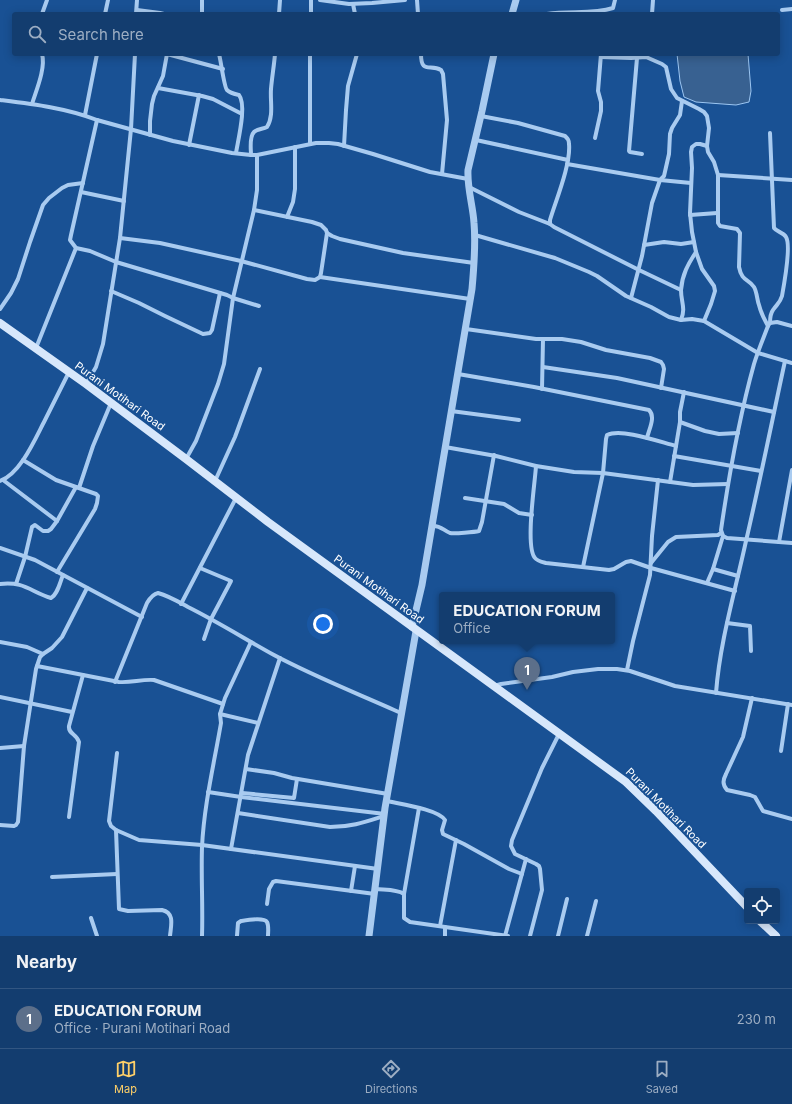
<!DOCTYPE html>
<html lang="en">
<head>
<meta charset="utf-8">
<style>
	:root { --surface:#133d6f; --page:#204877; --text:#f1f3f6; --muted:#9daec3; --line:#325682; --accent:#ffd068 }
	body { margin:0; font-family:Inter,sans-serif; background:var(--page); color:var(--text) }
	.controls { position:absolute; right:12px; bottom:12px; display:grid; overflow:hidden; border-radius:4px; box-shadow:0 2px 10px #0003 }
	.controls button { width:36px; height:36px; display:grid; place-items:center; padding:0; border:0; border-bottom:1px solid var(--line); background:var(--surface); color:var(--text); font:20px sans-serif }
	.you { position:absolute; left:323px; top:624px; width:14px; height:14px; margin:-10px; border:3px solid #fff; border-radius:50%; background:#1a73e8; box-shadow:0 0 0 6px #1a73e833 }
	.badge { display:grid; place-items:center; width:26px; height:26px; border-radius:50%; background:var(--accent); color:#fff; font-size:13px; font-weight:700 }
	.pin { position:absolute; translate:-50% -33px; filter:drop-shadow(0 1px 2px #0008) }
	.pin::after { content:''; position:absolute; top:21px; width:14px; height:12px; background:inherit; clip-path:polygon(0 0,100% 0,50% 100%) }
	.popup { position:absolute; left:439px; top:592px; width:176px; height:52px; box-sizing:border-box; display:grid; place-content:center; border-radius:4px; background:var(--surface); filter:drop-shadow(0 1px 3px #0005); font-size:13px; white-space:nowrap; color:var(--muted) }
	.popup b { font-size:15px; color:var(--text) }
	.popup::after { content:''; position:absolute; left:50%; top:100%; margin-left:-8px; border:8px solid transparent; border-top-color:var(--surface) }
	.list { margin:0; padding:0; list-style:none }
	h2 { display:flex; justify-content:space-between; align-items:center; height:52px; margin:0; padding:0 16px; font-size:17px }
	h2 small { font-size:13px; font-weight:400; color:var(--muted) }
	.list li { display:grid; grid-template-columns:26px 1fr auto; gap:12px; align-items:center; box-sizing:border-box; height:60px; padding:0 16px; border-top:1px solid var(--line) }
	.list b { display:block; font-size:15px; white-space:nowrap }
	.list p { margin:0; font-size:13px; white-space:nowrap; color:var(--muted) }
	.list em { font-size:13px; font-style:normal; color:var(--muted) }
	.icon { flex:none; width:22px; height:22px; fill:none; stroke:currentColor; stroke-width:2; stroke-linecap:round; stroke-linejoin:round }
	.map { position:relative; flex:none; width:792px; height:936px; overflow:hidden }
	.search { position:absolute; background:var(--surface); box-shadow:0 2px 10px #0003; left:12px; right:12px; top:12px; height:44px; display:flex; align-items:center; gap:10px; box-sizing:border-box; padding:0 14px; border-radius:4px; color:var(--muted); font-size:15px }
	.sheet { height:112px; background:var(--surface) }
	nav { display:flex; justify-content:space-around; align-items:center; box-sizing:border-box; height:56px; border-top:1px solid var(--line); background:var(--surface); font-size:11px; color:var(--muted) }
	nav a { display:grid; justify-items:center; gap:2px }
	nav .on { color:var(--accent) }
	.map>svg:first-child { display:block }
</style>
</head>
<body>
<div class="map">
<svg width="792" height="936" viewBox="0 0 792 936">
	<rect width="100%" height="100%" fill="#195194"/>
	<path fill="#386191" stroke="#9cc6f2" d="M677 54H748L751 91 749 102 736 105 696 102 684 97 680 81Z"/>
	<g fill="none" stroke-linecap="round" stroke-linejoin="round">
		<g stroke="#a9cbf0" stroke-width="4">
			<path d="M202 0V14"/>
			<path d="M320 0 349 4 372 3 405 0"/>
			<path d="M417 0 418 14"/>
			<path d="M353 4 355 14"/>
			<path d="M137 10 160 13 164 14"/>
			<path d="M782 10 792 9"/>
			<path d="M42 14 47 0"/>
			<path d="M105 14 108 0"/>
			<path d="M136 14 137 0"/>
			<path d="M279 14 280 0"/>
			<path d="M311 14V0"/>
			<path d="M547 14C569 10 592 15 613 8L615 0"/>
			<path d="M652 14 653 0"/>
			<path d="M167 54 223 69"/>
			<path d="M219 54C221 61 224 87 227 90 230 93 235 94 239 95 247 105 238 140 236 153"/>
			<path d="M310 54V144"/>
			<path d="M421 54C421 74 430 64 441 70L443 74 447 120 442 174"/>
			<path d="M601 57 631 58 646 57 662 64 666 67 671 89 677 98 699 109 704 112 707 116 709 128 707 146 708 152 714 162 718 175V223L720 226 737 229 740 233 739 267C742 282 748 278 754 287 757 292 757 300 759 305 761 313 764 319 768 326"/>
			<path d="M637 58 629 151 630 152 642 154"/>
			<path d="M158 88 202 96 213 99 242 114"/>
			<path d="M0 100C32 104 66 108 97 120L173 141 232 153 251 155H257L316 143H329L338 144 373 154 430 172 468 179"/>
			<path d="M32 104C36 91 46 68 42 54"/>
			<path d="M85 115 97 54"/>
			<path d="M481 116 518 123 565 136C568 139 569 140 569 144 571 164 556 200 550 220V224L554 227 639 270 681 290"/>
			<path d="M97 120 71 235 70 240 76 248 90 251 116 262 227 295 233 298 259 306"/>
			<path d="M770 133 774 228C777 232 783 232 786 237 791 245 784 285 782 296 780 303 777 304 773 310 770 314 770 319 770 323"/>
			<path d="M150 135V121L152 104 154 96 163 76 167 54"/>
			<path d="M595 138 601 111V102L598 91 601 54"/>
			<path d="M476 140 568 160"/>
			<path d="M189 145 199 95"/>
			<path d="M344 146 346 110 348 86 357 54"/>
			<path d="M251 155C251 149 249 137 254 132 257 129 263 129 267 127 274 116 270 101 271 89 272 77 274 66 275 54"/>
			<path d="M567 164 660 180 691 183"/>
			<path d="M718 175 792 180"/>
			<path d="M469 187 519 212 550 224"/>
			<path d="M81 192 124 201"/>
			<path d="M254 210 312 222 321 225 326 230 327 233 332 236 340 239 403 253 474 263"/>
			<path d="M690 215 717 213"/>
			<path d="M287 217 293 202 295 189V147"/>
			<path d="M475 235 555 258 589 272 597 276 626 296 651 307 669 317 681 320 692 319 704 321 758 353 792 363"/>
			<path d="M120 238 160 243 241 261 307 279 315 280 320 277 321 273 327 233"/>
			<path d="M644 245 664 242 681 244 694 242"/>
			<path d="M320 277 470 299"/>
			<path d="M111 291 139 303 165 316 203 334 210 333 212 330 220 293"/>
			<path d="M631 298 642 256 652 203 660 180 664 176 669 154 670 134 672 128 680 115 682 101"/>
			<path d="M0 309 11 293 18 279 30 242 43 205 49 198 62 188 68 185 83 183"/>
			<path d="M681 320C686 308 681 302 681 290 682 275 688 264 696 252"/>
			<path d="M704 321 711 304 715 291 714 286 702 269 696 252 692 232 690 213 692 168 691 152 692 147 696 144H700L707 146"/>
			<path d="M792 326 777 322 770 323 768 326C763 339 758 351 754 364 739 418 729 475 721 530L723 536 727 538 792 543"/>
			<path d="M466 329 536 339H562L581 342 606 350 650 358 661 362 663 365 664 369 661 388"/>
			<path d="M36 348 76 248"/>
			<path d="M543 367 617 378 774 412"/>
			<path d="M458 374 534 387 649 410C656 417 649 429 647 438"/>
			<path d="M86 384 96 367 103 344 120 238 131 129 135 54"/>
			<path d="M542 389 543 339"/>
			<path d="M684 392 680 412V422L705 431 719 434 738 433"/>
			<path d="M451 411 519 420"/>
			<path d="M445 447 496 456 536 466 574 472 603 473 693 485 728 484"/>
			<path d="M674 456 761 471"/>
			<path d="M186 459 196 441 218 384 224 364 233 298 254 210 257 190V155"/>
			<path d="M23 460 56 480 96 494 98 496 97 503 95 509 57 572"/>
			<path d="M536 466C535 483 525 547 535 558 537 561 542 562 546 563L609 570 614 569 626 562 631 561 651 568 735 591"/>
			<path d="M3 480 57 521"/>
			<path d="M0 481C21 473 35 439 45 420 53 404 61 388 69 372"/>
			<path d="M215 481 235 437 260 369"/>
			<path d="M670 482 680 422"/>
			<path d="M79 488 93 446 111 403"/>
			<path d="M465 498 504 504 519 513 532 515"/>
			<path d="M432 526C440 525 443 530 450 533 454 534 475 532 479 531L482 522 494 455"/>
			<path d="M779 542 792 470"/>
			<path d="M0 548 35 560 142 617"/>
			<path d="M651 563 668 542 676 537 718 535 721 533"/>
			<path d="M583 567 603 473 606 439 607 435C622 428 660 442 676 446"/>
			<path d="M200 568 231 581 211 619 204 639"/>
			<path d="M713 569 738 576"/>
			<path d="M707 583 713 569 723 536"/>
			<path d="M0 584C24 581 31 592 51 598 58 594 60 582 63 575"/>
			<path d="M16 584 25 557 32 527 35 525 43 531H48L51 529 57 521 76 487"/>
			<path d="M181 604 236 498"/>
			<path d="M727 623 750 626 751 651"/>
			<path d="M0 642 27 647 43 654"/>
			<path d="M37 666 119 682C131 683 142 679 154 680L223 704"/>
			<path d="M627 670 633 641 650 575 652 536 658 480"/>
			<path d="M115 682 147 603C150 598 153 594 158 593 169 596 179 602 188 607 218 622 245 639 274 655 315 677 359 694 401 713"/>
			<path d="M494 686 501 684 552 677 573 672 598 669H617L630 671 675 686 792 705"/>
			<path d="M716 693C720 641 735 592 746 541 760 481 772 421 785 361"/>
			<path d="M0 697 72 712"/>
			<path d="M752 698 743 737 726 774C723 780 722 784 727 790L750 795 755 797 763 811 792 819"/>
			<path d="M220 714 258 723"/>
			<path d="M0 748 24 746"/>
			<path d="M781 751 788 704"/>
			<path d="M117 753 109 821 111 826 116 830 139 840 202 845 378 869"/>
			<path d="M246 769 274 773 292 778 388 794"/>
			<path d="M208 792 241 797 385 814"/>
			<path d="M242 793 294 798 297 779"/>
			<path d="M387 801C400 804 438 809 445 820L442 830 443 834 464 844 509 869 522 874"/>
			<path d="M238 813 330 827C351 827 365 822 384 816"/>
			<path d="M69 817 79 742C77 734 68 734 69 726L83 675"/>
			<path d="M0 825 14 826 16 825 18 822 24 746 36 669 40 657 43 654 52 648 62 637 87 588"/>
			<path d="M116 830 119 909 128 911 162 910C175 913 171 925 170 936"/>
			<path d="M231 849 248 755 280 658"/>
			<path d="M52 877 117 874"/>
			<path d="M376 889C384 890 397 889 404 894V918L410 922 508 936"/>
			<path d="M351 891 355 866"/>
			<path d="M404 894 419 808"/>
			<path d="M267 904 269 889 273 882 276 881 375 894"/>
			<path d="M91 918 97 936"/>
			<path d="M440 926 456 840"/>
			<path d="M202 936C203 906 201 877 202 847 204 805 214 764 221 723L220 714 225 698 251 642"/>
			<path d="M237 936 238 923 241 921C247 920 264 917 267 922 269 926 268 932 268 936"/>
			<path d="M445 936V927"/>
			<path d="M505 936 526 859"/>
			<path d="M530 936 542 890 540 869 539 866 536 864 515 854 511 846 512 840 542 768 559 734"/>
			<path d="M558 936 567 899"/>
			<path d="M587 936 596 901"/>
		</g>
		<g stroke="#a9cbf0" stroke-width="7">
			<path d="M512 14 516 0"/>
			<path d="M412 627 422 585 472 289C474 267 476 245 474 223 473 206 467 188 468 170L482 111 494 54"/>
			<path d="M369 936 385 808 416 631"/>
		</g>
		<g stroke="#d7e7fb" stroke-width="8">
			<path d="M0 323 86 384 186 459 268 522 626 782 656 811 747 907"/>
			<path d="M760 921 776 936"/>
		</g>
	</g>
	<g text-anchor="middle" dominant-baseline="central" stroke-width="4" stroke-linejoin="round" paint-order="stroke">
		<g font-size="11" fill="#fff" stroke="#195194">
			<text transform="translate(120 396) rotate(36)">Purani Motihari Road</text>
			<text transform="translate(379 589) rotate(36)">Purani Motihari Road</text>
			<text transform="translate(666 808) rotate(45)">Purani Motihari Road</text>
		</g>
	</g>
</svg>
<div class="controls">
<button><svg class="icon" aria-label="locate" viewBox="0 0 24 24"><circle cx="12" cy="12" r="6"/><path d="M12 2v4M12 18v4M2 12h4M18 12h4"/></svg></button>
</div>
<div class="you"></div>
<div class="pin badge" style="left:527px;top:690px;background:#5c6f8a">1</div>
<div class="popup"><b>EDUCATION FORUM</b>Office</div>
<div class="search"><svg class="icon" aria-label="search" viewBox="0 0 24 24"><circle cx="10" cy="10" r="6"/><path d="M15 15l6 6"/></svg>Search here</div>
</div>
<section class="sheet">
<h2>Nearby<small></small></h2>
<ul class="list">
<li><span class="badge" style="background:#5c6f8a">1</span><div><b>EDUCATION FORUM</b><p>Office · Purani Motihari Road</p></div><em>230 m</em></li>
</ul>
</section>
<nav>
<a class="on"><svg class="icon" aria-label="map" viewBox="0 0 24 24"><path d="M3 6l6-2 6 2 6-2v14l-6 2-6-2-6 2zM9 4v14M15 6v14"/></svg>Map</a>
<a><svg class="icon" aria-label="directions" viewBox="0 0 24 24"><path d="M12 3l9 9-9 9-9-9zM9 14v-3h6M13 9l2 2-2 2"/></svg>Directions</a>
<a><svg class="icon" aria-label="saved" viewBox="0 0 24 24"><path d="M7 4h10v16l-5-4-5 4z"/></svg>Saved</a>
</nav>
</body>
</html>
